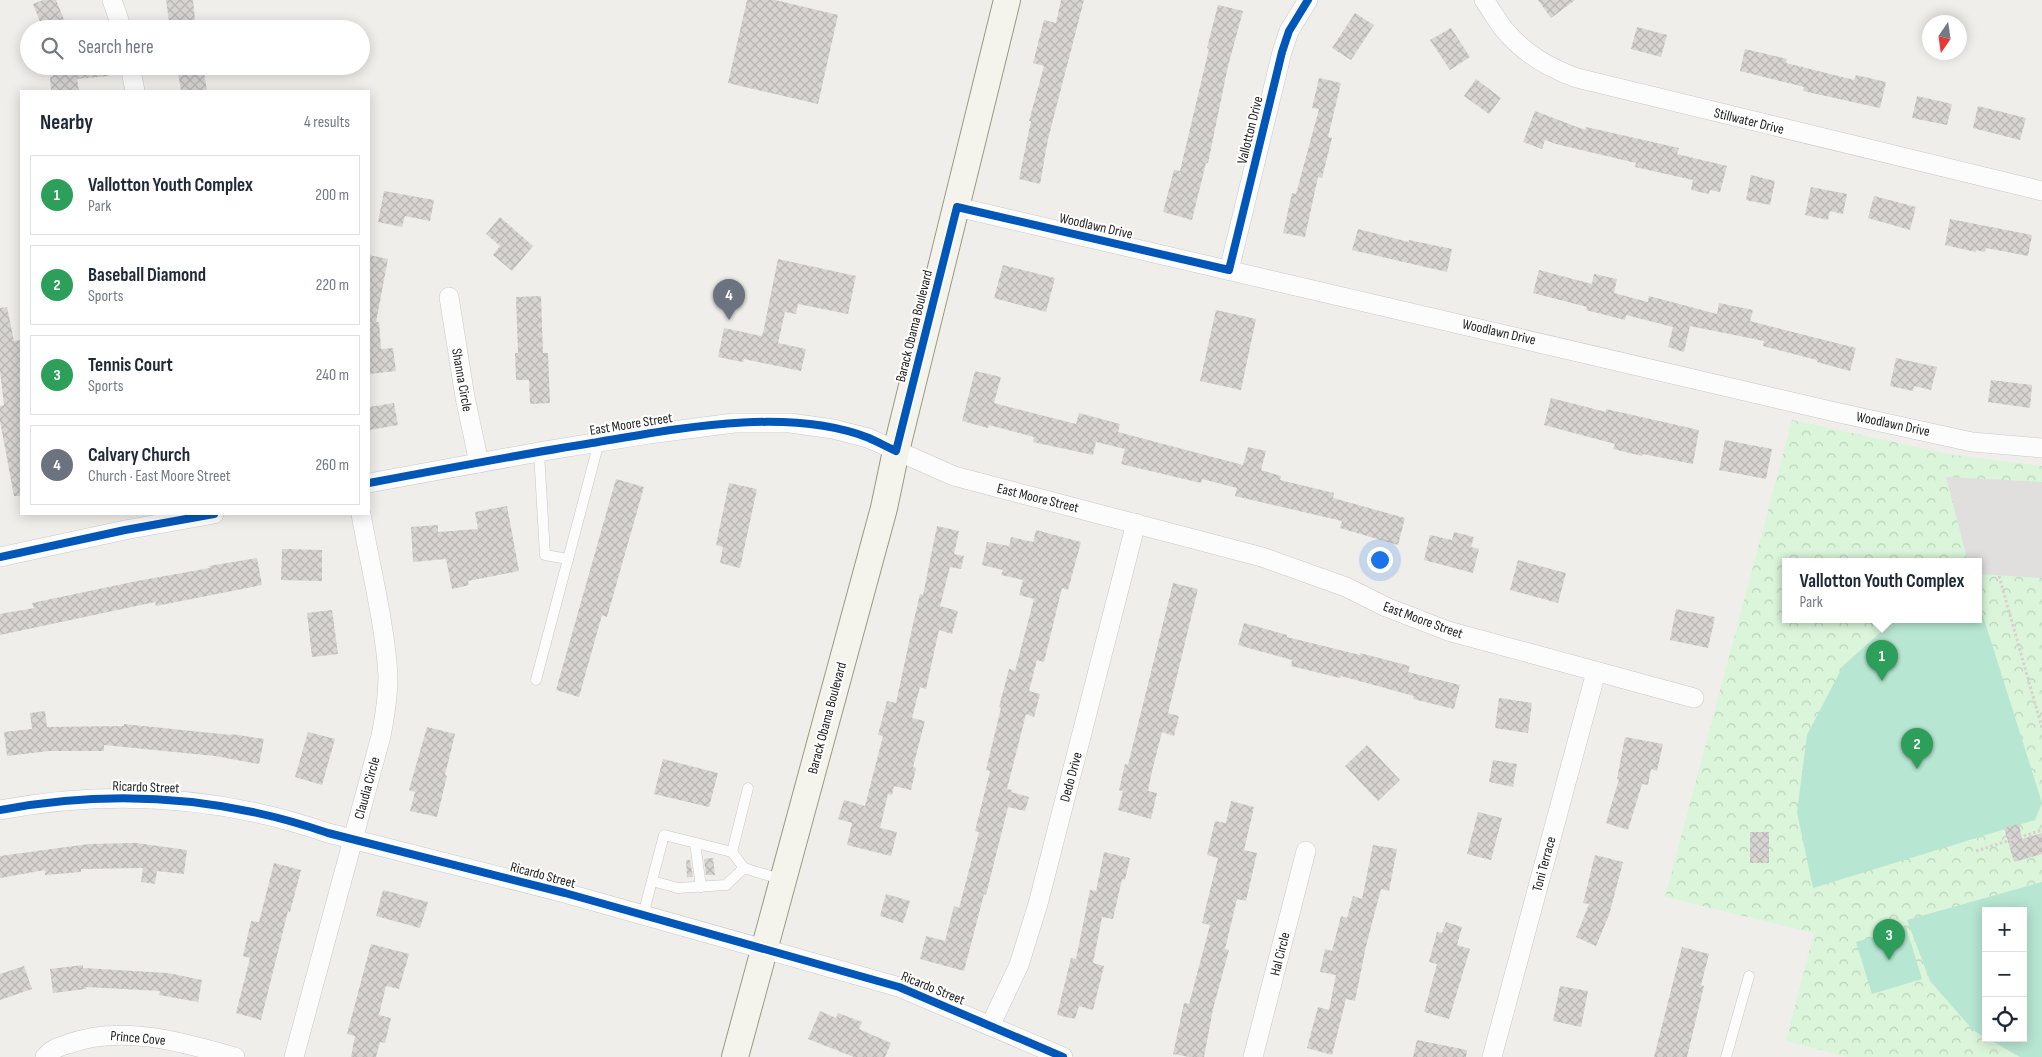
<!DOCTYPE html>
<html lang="en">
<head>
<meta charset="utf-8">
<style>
	:root { --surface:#fff; --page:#f6f6f7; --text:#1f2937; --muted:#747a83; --line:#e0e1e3; --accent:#ea580c }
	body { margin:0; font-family:"Sofia Sans Condensed",sans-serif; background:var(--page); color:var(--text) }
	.controls { position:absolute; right:15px; bottom:15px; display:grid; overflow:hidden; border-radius:0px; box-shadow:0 2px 12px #0003 }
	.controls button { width:45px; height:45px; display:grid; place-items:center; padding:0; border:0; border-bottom:1px solid var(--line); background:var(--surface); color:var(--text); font:25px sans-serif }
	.compass { position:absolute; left:1922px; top:15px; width:45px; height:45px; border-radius:50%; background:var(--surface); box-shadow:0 2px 12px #0003; rotate:193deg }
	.you { position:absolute; left:1379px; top:559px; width:18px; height:18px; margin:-12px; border:4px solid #fff; border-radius:50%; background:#1a73e8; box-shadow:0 0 0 8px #1a73e833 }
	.badge { display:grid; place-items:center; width:32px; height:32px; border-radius:50%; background:var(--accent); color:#fff; font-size:16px; font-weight:700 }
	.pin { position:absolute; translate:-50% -41px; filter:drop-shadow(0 1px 2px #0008) }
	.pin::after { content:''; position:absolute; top:26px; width:18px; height:15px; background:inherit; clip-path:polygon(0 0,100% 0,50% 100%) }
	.popup { position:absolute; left:1782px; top:558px; width:200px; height:65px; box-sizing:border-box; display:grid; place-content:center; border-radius:0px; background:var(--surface); filter:drop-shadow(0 1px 4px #0005); font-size:16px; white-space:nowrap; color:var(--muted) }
	.popup b { font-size:19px; color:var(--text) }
	.popup::after { content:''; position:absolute; left:50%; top:100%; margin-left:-10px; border:10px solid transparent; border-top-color:var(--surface) }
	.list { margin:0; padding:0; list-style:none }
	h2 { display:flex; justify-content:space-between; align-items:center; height:65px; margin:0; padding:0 20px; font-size:21px }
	h2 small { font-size:16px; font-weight:400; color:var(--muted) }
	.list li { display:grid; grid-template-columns:32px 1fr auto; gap:15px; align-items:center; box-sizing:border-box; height:80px; margin:0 10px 10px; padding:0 10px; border:1px solid var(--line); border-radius:0px }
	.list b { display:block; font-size:19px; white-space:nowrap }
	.list p { margin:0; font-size:16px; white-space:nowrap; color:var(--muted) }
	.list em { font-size:16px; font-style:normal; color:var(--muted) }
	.icon { flex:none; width:28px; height:28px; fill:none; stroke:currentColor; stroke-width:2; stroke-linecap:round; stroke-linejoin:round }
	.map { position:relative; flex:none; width:2042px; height:1057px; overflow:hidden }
	.search { position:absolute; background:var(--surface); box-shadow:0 2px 12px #0003; left:20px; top:20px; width:350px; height:55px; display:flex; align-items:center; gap:12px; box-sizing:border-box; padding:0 18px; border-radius:28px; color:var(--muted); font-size:19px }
	.panel { position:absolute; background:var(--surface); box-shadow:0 2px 12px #0003; left:20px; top:90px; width:350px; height:425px; border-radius:0px }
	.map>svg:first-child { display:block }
</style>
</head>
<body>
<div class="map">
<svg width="2042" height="1057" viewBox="0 0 2042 1057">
	<defs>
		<pattern id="park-crowns" width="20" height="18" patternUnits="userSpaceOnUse" patternTransform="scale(1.25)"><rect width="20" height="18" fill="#daf5da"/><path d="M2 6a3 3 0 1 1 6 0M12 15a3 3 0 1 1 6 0" fill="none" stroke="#bbd2bb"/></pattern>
		<pattern id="building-cross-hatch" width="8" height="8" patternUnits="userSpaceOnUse" patternTransform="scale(1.25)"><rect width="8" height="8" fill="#d7d4d2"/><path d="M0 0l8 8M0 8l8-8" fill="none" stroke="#b8b6b4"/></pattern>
	</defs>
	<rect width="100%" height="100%" fill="#f0eeeb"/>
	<path fill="url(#park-crowns)" fill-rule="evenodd" d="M1792 420 1954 455 2042 466V1057H1848L1786 1041 1814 933 1665 897ZM1786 562H1978V620H1786ZM1986 911H2023V1038H1986Z"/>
	<g fill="#b7e6d2">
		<path d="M1978 600 2042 803 2035 820 1813 888 1797 812 1807 735 1843 666 1894 620H1978Z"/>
		<path d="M2042 882V1057H2020L1987 1038H2023V911H1986V1038L1973 1030 1930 981 1907 920Z"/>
		<path d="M1906 927 1922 979 1872 994 1856 942Z"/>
	</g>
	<path fill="#e0dfde" d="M1946 477 2042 482V578L1978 574V562H1968Z"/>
	<g fill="url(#building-cross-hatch)">
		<path d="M43 0H56L68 29H43L33 4Z"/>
		<path d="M166 0H193L196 29H170Z"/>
		<path d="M747 0H775L838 15 818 104 728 83Z"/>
		<path d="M1061 0H1084L1048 139 1040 184 1019 179 1031 121H1029L1044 66 1033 63 1044 20 1056 23Z"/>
		<path d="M1538 0H1575L1551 18Z"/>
		<path d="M1218 5 1243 11 1228 66 1208 163H1206L1192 220 1163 212 1174 170 1180 171 1209 49 1207 48Z"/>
		<path d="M1355 13 1374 25 1351 60 1332 48Z"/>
		<path d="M1637 27 1667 35 1661 57 1631 49Z"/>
		<path d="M1451 28 1470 57 1450 70 1430 40Z"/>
		<path d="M1745 49 1787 59 1786 63 1854 80 1856 75 1886 82 1880 108 1803 91 1804 87 1740 71Z"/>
		<path d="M52 66H108L109 76 77 79 79 91H51L50 77 53 76Z"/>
		<path d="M177 66H203L207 91H181Z"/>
		<path d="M1319 78 1341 83 1328 137 1332 138 1322 178 1318 177 1305 237 1283 233 1292 193 1296 194 1319 109 1312 108Z"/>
		<path d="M1476 79 1501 98 1489 114 1464 96Z"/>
		<path d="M1917 96 1952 104 1947 125 1912 118Z"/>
		<path d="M1978 106 2026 118 2020 140 1973 128Z"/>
		<path d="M1535 111 1585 130 1586 127 1679 148 1677 154 1727 166 1720 192 1710 190 1709 194 1691 190 1693 180 1635 167 1636 163 1556 144 1545 140 1542 149 1523 142Z"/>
		<path d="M1751 175 1775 181 1770 205 1746 200Z"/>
		<path d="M1811 187 1847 194 1843 214 1830 211 1828 220 1805 215Z"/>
		<path d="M384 191 434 200 430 221 405 216 402 227 378 222Z"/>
		<path d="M1874 196 1916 207 1910 230 1868 218Z"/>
		<path d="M500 217 533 246 512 271 493 255 500 246 486 234Z"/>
		<path d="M1950 219 2032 235 2028 256 1986 248 1985 252 1976 250V252L1945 245Z"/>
		<path d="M1358 229 1409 242V240L1452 249 1447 272 1352 250Z"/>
		<path d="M369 255 388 259 376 322H379L381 349 393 348 396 371 369 374V323L373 322H369Z"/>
		<path d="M778 259 856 276 848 314 798 304 796 314 785 312 778 343 806 349 801 371 744 359 743 362 718 357 724 328 761 336 763 333Z"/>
		<path d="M1003 265 1055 278 1046 312 994 298Z"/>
		<path d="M1539 270 1592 284 1594 274 1617 279 1614 293 1648 302 1649 296 1717 314 1719 303 1753 310 1750 321 1856 348 1850 371 1817 362V360L1763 346 1764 341 1690 326 1684 352 1668 347 1673 327 1626 315 1625 320 1586 310 1587 307 1533 293Z"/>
		<path d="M541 296 543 353H548L550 403 530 404 529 380H516L515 353H518L516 297Z"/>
		<path d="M7 307 14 341 21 340V496H14L0 421V406L4 405 0 371V308Z"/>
		<path d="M1216 310 1256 319 1241 390 1200 381Z"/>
		<path d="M1896 358 1937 367 1931 390 1914 386 1913 391 1890 386Z"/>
		<path d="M975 371 1001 377 994 403 1076 424 1079 413 1120 424 1118 432 1243 465 1248 447 1266 451 1261 470 1281 476 1280 480 1334 493 1333 498 1405 518 1398 545 1340 528 1342 521 1235 496 1237 488 1202 479 1201 483 1121 464 1125 449 1096 442 1093 455 1033 442 1034 437 989 425 988 428 962 421Z"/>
		<path d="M1991 380 2032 385 2030 408 1988 402Z"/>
		<path d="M1551 398 1606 412V409L1699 430 1693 464 1643 454 1642 456 1613 449 1615 444 1544 425Z"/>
		<path d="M394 403 398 425 369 430V407Z"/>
		<path d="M1725 440 1772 449 1766 479 1719 470Z"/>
		<path d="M616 479 644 487 607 617 602 615 579 697 556 690Z"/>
		<path d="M729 483 757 489 740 568 720 563 723 547 716 545Z"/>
		<path d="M507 506 519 571 468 581 469 585 452 589 446 559 413 562 411 527 438 525V532L478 529 475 512Z"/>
		<path d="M937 526 959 531 954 554 964 556 961 569 950 567 940 606 958 611 952 634 939 630 926 689 920 687 912 718 925 721 913 767 916 768 911 790 894 786 892 795 888 794 880 828 897 832 891 856 847 845 852 823 838 819 844 800 865 806 883 736 878 735 887 701 896 703 913 624 920 594 923 595Z"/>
		<path d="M1036 530 1081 542 1068 590 1062 588 1044 662 1037 660 1029 691 1040 694 1034 717 1026 714 1007 789 1012 790 1011 792 1029 797 1025 811 1008 807 986 895 984 894 964 971 920 959 926 936 945 941 954 906 959 908 979 832 975 831 990 771 986 770 1001 708 999 707 1009 669 1015 671 1034 599 1019 595 1023 580 1001 575 1003 570 982 565 987 542 1009 546 1011 537 1033 542Z"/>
		<path d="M1454 532 1474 537 1471 547 1479 549 1473 573 1424 560 1430 535 1452 540Z"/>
		<path d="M282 549 322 550V581L281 580Z"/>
		<path d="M257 558 262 585 156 606 155 602 0 635V614L34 608 32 603 137 581 210 568 209 566Z"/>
		<path d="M1518 560 1566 573 1558 603 1510 590Z"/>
		<path d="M1173 583 1198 589 1168 713 1179 716 1174 736 1162 732 1152 771 1148 791 1157 793 1151 819 1118 810 1123 791 1119 790 1125 764 1128 765Z"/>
		<path d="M1676 609 1715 617 1708 648 1670 640Z"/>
		<path d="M332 610 338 654 312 657 307 613Z"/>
		<path d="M1244 623 1287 635V637L1360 655V653L1410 666 1408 672 1460 685 1454 709 1413 699 1414 696 1341 676 1340 678 1291 666 1292 660 1238 645Z"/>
		<path d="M1499 698 1532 703 1528 733 1495 728Z"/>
		<path d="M45 711 47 727 124 726V724L231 735V734L264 739 259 764 215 756 104 745V751H49L7 756 4 732 32 729 30 713Z"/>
		<path d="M427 727 455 734 445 775 447 776 437 817 410 811 415 792 409 790Z"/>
		<path d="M308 732 335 739 322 785 295 777Z"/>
		<path d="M1625 737 1663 744 1657 771 1651 769 1648 785 1642 784 1628 830 1606 823 1619 779H1617Z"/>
		<path d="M1367 745 1400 780 1378 801 1345 766Z"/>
		<path d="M663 759 718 773 709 807 654 794Z"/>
		<path d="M1493 760 1517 764 1513 787 1489 782Z"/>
		<path d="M1231 801 1254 807 1244 850 1257 853 1246 901 1237 899 1225 949 1229 950 1213 1009 1204 1057H1189L1173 1054 1184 1003 1189 1004 1210 925 1202 923 1218 858 1207 855 1215 821 1226 823Z"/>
		<path d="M1478 812 1502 818 1491 860 1467 854Z"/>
		<path d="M2019 824 2022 839 2042 833V854L2014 862 2004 828Z"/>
		<rect x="1750" y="832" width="19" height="31"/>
		<path d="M136 843 187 850 184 874 157 871 155 884 141 882 143 868 81 869V872L45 875V870L0 878V856L89 844Z"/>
		<path d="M1373 845 1397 849 1389 891 1381 889 1366 946 1355 1001 1346 999 1332 1055 1307 1048 1318 1007 1329 1010 1336 975 1320 972 1325 949 1332 951 1341 916 1347 918 1353 896 1362 899Z"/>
		<path d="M1104 852 1130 858 1125 880 1122 879 1113 919 1102 917 1093 963 1104 966 1093 1010 1079 1006 1075 1019 1057 1015 1071 958 1076 959 1090 890 1096 891Z"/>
		<path d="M1595 855 1623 862 1609 915 1596 946 1576 937 1589 904 1583 903Z"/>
		<path d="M713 858 715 875H706L704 859Z"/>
		<path d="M686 860H690L693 877H687Z"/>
		<path d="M274 863 301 870 290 912 288 911 261 1020 236 1013 250 958 243 956 251 921 259 922Z"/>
		<path d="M383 890 428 902 420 928 376 916Z"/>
		<path d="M886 894 910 901 903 923 880 916Z"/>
		<path d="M1446 922 1462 927 1457 945 1470 949 1449 1019 1424 1012 1437 964 1429 962 1437 932 1442 933Z"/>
		<path d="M371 944 409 954 399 989 386 986 379 1015 391 1018 385 1043 380 1042 376 1057H351L355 1036 347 1034Z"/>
		<path d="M1682 947 1709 954 1701 985 1704 986 1687 1057H1654Z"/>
		<path d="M83 965V968L168 973 202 980 198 1002 159 995 160 991 86 987V989L53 993 50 969Z"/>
		<path d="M24 966 32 989 0 1000V974Z"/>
		<path d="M1560 986 1588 991 1581 1027 1553 1021Z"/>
		<path d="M820 1011 836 1018 838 1013 862 1022 859 1029 891 1043 885 1057H854L808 1039Z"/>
		<path d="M1417 1040 1467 1050 1466 1057H1413Z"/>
	</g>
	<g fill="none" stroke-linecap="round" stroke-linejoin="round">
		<defs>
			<g id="service">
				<path d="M539 452 545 555 568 559"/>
				<path d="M536 680 599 442"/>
				<path d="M695 843 701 887"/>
				<path d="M732 852 748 788"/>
				<path d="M652 881 678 888 726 885 744 868"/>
				<path d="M643 915 664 835 732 852 744 868 783 880"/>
				<path d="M1726 1057 1749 976"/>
			</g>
			<g id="minor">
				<path d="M112 0 122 29"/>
				<path d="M1484 0C1492 11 1499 25 1509 35 1527 55 1552 69 1577 78L2042 191"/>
				<path d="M130 66 135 91"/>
				<path d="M957 207 1835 412 1972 442 2042 448"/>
				<path d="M1229 270 1282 52 1289 31 1308 0"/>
				<path d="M449 297 465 397 479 463"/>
				<path d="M369 483 544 451 649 434 734 423H790L833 429 868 438 954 476 1262 557 1346 587 1386 607 1448 631 1694 698"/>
				<path d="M0 557 125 530 214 514"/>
				<path d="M0 810C111 789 221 796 328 833L565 893 899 987 1063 1057"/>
				<path d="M990 1026 1019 965 1038 904 1136 523"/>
				<path d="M45 1057C52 1049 58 1047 68 1044 122 1024 182 1042 235 1057"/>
				<path d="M294 1057 381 736C385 716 388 696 388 676 385 624 370 565 361 514"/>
				<path d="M1253 1057 1306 851"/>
				<path d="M1492 1057 1596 672"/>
			</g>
			<path id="secondary" d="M735 1057 884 508 896 451 1007 0"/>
		</defs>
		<use href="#service" stroke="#c9c8c7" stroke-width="11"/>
		<use href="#minor" stroke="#c9c8c7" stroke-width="20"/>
		<use href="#secondary" stroke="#999a82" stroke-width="28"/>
		<g stroke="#dccecd" stroke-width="3" stroke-dasharray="2.5 2.5" stroke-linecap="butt">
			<path d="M1999 576 2042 728"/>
			<path d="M1976 851 2042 830"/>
		</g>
		<use href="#service" stroke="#fdfcfc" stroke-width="10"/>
		<use href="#minor" stroke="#fdfcfc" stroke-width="19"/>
		<use href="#secondary" stroke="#f4f4ed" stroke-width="26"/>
		<defs>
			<g id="cycleway">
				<path d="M369 483C443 469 517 455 592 443 676 429 787 406 869 438 878 442 887 447 896 451L957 207 1229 270 1282 52 1289 31 1308 0"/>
				<path d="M0 557 125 530 214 514"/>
				<path d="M0 810C111 789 221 796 328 833L565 893 899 987 1063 1057"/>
			</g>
		</defs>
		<use href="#cycleway" stroke="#fff" stroke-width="11"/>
		<use href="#cycleway" stroke="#0057b8" stroke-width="8"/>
	</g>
	<g text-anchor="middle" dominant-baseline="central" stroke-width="4" stroke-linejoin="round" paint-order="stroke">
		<g font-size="14" fill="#222" stroke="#fff">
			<text transform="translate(1749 121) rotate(14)">Stillwater Drive</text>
			<text transform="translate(1250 130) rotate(-76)">Vallotton Drive</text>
			<text transform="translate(1096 226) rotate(13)">Woodlawn Drive</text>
			<text transform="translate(914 326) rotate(-76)">Barack Obama Boulevard</text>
			<text transform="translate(1499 332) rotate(13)">Woodlawn Drive</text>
			<text transform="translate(462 380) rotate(80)">Shanna Circle</text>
			<text transform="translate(631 424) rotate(-9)">East Moore Street</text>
			<text transform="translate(1893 424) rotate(12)">Woodlawn Drive</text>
			<text transform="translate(1038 498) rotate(14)">East Moore Street</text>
			<text transform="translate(1423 620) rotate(20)">East Moore Street</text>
			<text transform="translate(827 718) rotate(-75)">Barack Obama Boulevard</text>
			<text transform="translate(1071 777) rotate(-75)">Dedo Drive</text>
			<text transform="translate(146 787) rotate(2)">Ricardo Street</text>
			<text transform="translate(367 788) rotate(-75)">Claudia Circle</text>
			<text transform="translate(1544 864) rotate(-75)">Toni Terrace</text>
			<text transform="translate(543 875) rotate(15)">Ricardo Street</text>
			<text transform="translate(1280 954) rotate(-76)">Hal Circle</text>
			<text transform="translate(933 988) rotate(22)">Ricardo Street</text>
			<text transform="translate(138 1038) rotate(5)">Prince Cove</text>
		</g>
	</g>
</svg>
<div class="controls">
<button>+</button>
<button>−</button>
<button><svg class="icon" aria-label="locate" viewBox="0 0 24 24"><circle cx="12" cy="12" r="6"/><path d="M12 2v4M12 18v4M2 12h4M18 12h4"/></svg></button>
</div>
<svg class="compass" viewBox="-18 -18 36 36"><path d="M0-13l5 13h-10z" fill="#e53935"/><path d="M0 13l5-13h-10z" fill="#747a83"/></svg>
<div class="you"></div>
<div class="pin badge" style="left:1882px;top:681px;background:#2e9e5b">1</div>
<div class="popup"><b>Vallotton Youth Complex</b>Park</div>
<div class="pin badge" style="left:1917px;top:769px;background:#2e9e5b">2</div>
<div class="pin badge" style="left:1889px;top:960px;background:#2e9e5b">3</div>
<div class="pin badge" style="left:729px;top:320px;background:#6b7280">4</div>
<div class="search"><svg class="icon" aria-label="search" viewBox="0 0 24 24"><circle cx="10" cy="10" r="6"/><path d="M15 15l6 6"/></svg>Search here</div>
<section class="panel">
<h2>Nearby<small>4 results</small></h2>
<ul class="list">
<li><span class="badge" style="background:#2e9e5b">1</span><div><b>Vallotton Youth Complex</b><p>Park</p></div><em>200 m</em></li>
<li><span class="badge" style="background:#2e9e5b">2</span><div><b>Baseball Diamond</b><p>Sports</p></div><em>220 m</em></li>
<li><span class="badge" style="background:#2e9e5b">3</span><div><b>Tennis Court</b><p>Sports</p></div><em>240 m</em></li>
<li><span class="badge" style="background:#6b7280">4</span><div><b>Calvary Church</b><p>Church · East Moore Street</p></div><em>260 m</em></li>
</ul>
</section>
</div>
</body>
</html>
